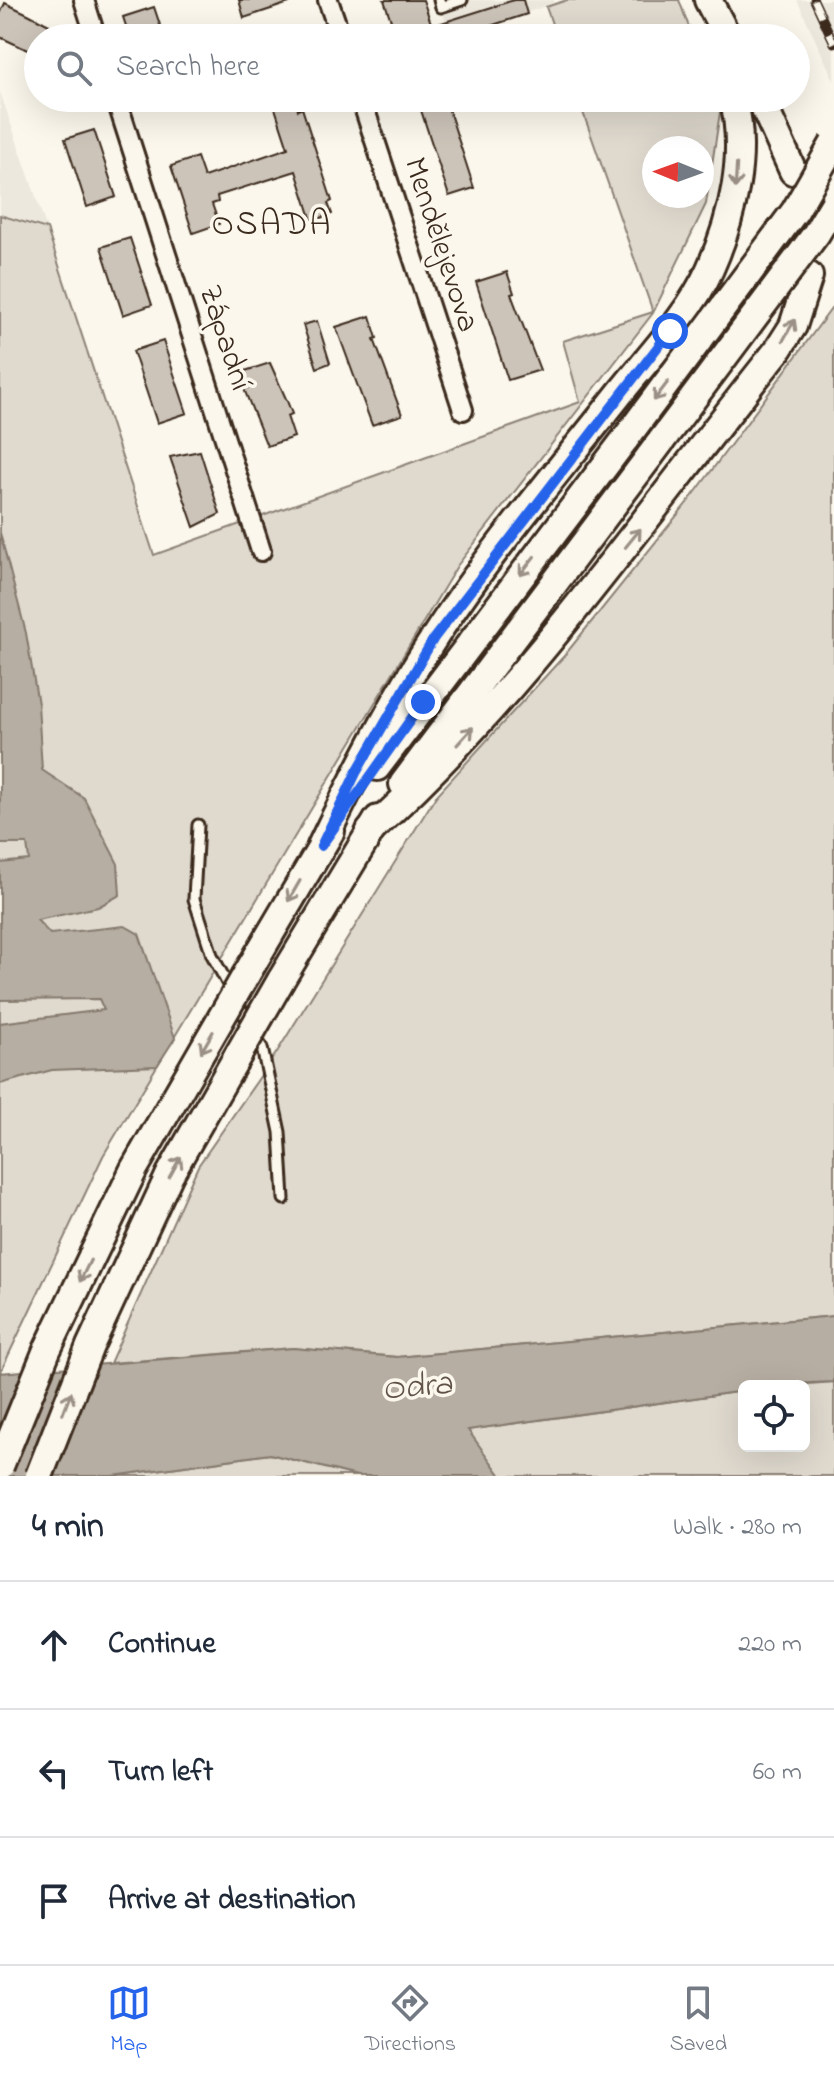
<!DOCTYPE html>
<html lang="en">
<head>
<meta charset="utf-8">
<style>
	:root { --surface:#fff; --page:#f6f6f7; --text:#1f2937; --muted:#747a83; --line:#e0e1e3; --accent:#2563eb }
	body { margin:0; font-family:"Indie Flower",sans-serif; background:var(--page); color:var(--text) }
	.controls { position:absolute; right:24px; bottom:24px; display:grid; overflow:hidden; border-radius:12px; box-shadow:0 8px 32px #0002 }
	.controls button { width:72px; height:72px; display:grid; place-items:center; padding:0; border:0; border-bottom:2px solid var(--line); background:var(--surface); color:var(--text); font:40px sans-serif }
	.compass { position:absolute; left:642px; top:136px; width:72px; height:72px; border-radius:50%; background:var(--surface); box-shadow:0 8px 32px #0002; rotate:271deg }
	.stop { position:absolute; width:24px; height:24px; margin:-18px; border:6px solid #2563eb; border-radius:50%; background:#fff }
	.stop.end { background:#2563eb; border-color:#fff; box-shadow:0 2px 8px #0008 }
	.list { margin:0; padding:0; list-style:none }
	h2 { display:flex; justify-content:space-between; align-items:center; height:104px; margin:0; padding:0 32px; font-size:34px }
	h2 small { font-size:26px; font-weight:400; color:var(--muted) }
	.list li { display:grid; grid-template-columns:52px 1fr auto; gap:24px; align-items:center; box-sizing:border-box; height:128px; padding:0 32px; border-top:2px solid var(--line) }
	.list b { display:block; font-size:30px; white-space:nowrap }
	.list em { font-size:26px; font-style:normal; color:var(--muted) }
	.icon { flex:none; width:44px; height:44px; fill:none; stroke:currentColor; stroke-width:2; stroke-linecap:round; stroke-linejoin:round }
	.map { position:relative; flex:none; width:834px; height:1476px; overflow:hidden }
	.search { position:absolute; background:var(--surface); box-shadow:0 8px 32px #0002; left:24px; right:24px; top:24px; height:88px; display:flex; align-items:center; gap:20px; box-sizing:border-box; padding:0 28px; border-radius:44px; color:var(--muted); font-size:30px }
	.sheet { height:488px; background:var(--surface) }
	nav { display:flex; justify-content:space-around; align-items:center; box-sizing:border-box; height:112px; border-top:2px solid var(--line); background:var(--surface); font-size:22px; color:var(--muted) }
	nav a { display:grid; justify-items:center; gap:4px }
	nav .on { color:var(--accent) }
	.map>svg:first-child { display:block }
</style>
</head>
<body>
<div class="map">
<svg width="834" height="1476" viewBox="0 0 834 1476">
	<rect width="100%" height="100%" fill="#fbf7ec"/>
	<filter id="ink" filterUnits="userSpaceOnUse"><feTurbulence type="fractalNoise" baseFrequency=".0125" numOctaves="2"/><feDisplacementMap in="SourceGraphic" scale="16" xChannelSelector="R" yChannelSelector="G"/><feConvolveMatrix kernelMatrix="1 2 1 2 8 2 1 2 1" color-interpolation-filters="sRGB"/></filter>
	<g filter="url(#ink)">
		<g fill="#ede8dd">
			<path d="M439 0H554L555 3 451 38Z"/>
			<path d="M797 0H834V81L832 76Z"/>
			<path d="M0 92 47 229 0 215Z"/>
		</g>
		<g fill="#dfd9ce" stroke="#8d8276" stroke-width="2" fill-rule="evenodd">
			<path d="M567 0H679L693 38H557L546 7Z"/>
			<path d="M578 98H715L720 112 706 204 653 313 457 566 103 1156 0 1373V215L47 229 154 555 580 402 563 341 653 312ZM654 148H702V196H654Z"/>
			<path d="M834 305V1316L397 1357 293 1348 110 1363 198 1166 277 1052 436 796 564 656 695 493Z"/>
			<path d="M834 1382V1476H501L467 1430 744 1391V1446H804V1386H783Z"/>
			<path d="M270 1454 357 1476H113Z"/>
		</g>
		<g fill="#b6aea2" stroke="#85796d" stroke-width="2">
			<path d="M0 533 26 633 38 704 42 770 84 798 118 864 120 895 98 907 37 920 50 934 125 926 139 934 175 1038 157 1066 52 1070 0 1084V1023L104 1010 99 999 0 1000V863L29 860 27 844H0Z"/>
			<path d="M834 1316V1382L744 1386V1391L468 1430 501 1476H357L270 1454 113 1476H0V1373L293 1348 397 1357Z"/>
		</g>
		<g fill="#ccc4b9" stroke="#3b2a1e" stroke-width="2">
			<path d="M239 0H288L289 3 244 18Z"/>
			<path d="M384 0H423L432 26 514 0H523L527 14 453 38H397Z"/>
			<path d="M5 3 28 14 74 38H38V55L0 37V14Z"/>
			<path d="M154 7 161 28 157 30 159 38H130L123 17Z"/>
			<path d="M294 98 298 110 302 108 332 201 328 203 332 214 312 221 296 171 217 196 218 202 212 204 219 224 193 233 171 166 197 157 204 177 288 148 274 105Z"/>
			<path d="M417 98H445L474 188 449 196Z"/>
			<path d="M94 130 116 197 87 207 65 139Z"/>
			<path d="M130 238 152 305 123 315 101 247Z"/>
			<path d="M507 272 514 293 511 294 540 370 508 380 476 282Z"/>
			<path d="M370 316 377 338 374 339 402 415 372 425 336 327Z"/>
			<path d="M317 321 330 363 317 368 303 325Z"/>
			<path d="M163 341 187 413 157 423 133 351Z"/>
			<path d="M270 363 287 401 292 414 287 416 294 437 267 446 244 389 248 388 242 372Z"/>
			<path d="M200 451 220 514 194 527 170 457Z"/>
		</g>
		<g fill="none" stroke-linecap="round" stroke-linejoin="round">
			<defs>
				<g id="lane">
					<path d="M439 0 441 7 462 0"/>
					<path d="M198 825 194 899 212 955 262 1048 280 1132 284 1199"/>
				</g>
				<g id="street">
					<path d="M84 0 96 38"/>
					<path d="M328 0 341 38"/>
					<path d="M116 98 261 551"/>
					<path d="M361 98 463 410"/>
				</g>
				<g id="secondary">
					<path d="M708 0 728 38"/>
					<path d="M760 98 793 171"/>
					<path d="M377 767 626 438"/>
					<path d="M403 784 650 456"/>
					<path d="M370 831C527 690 646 514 777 351L793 326 809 276"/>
					<path d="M321 846C355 775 391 704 434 638 489 552 558 472 621 392 651 354 690 314 710 269 733 217 748 154 733 98"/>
					<path d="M246 975 331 831"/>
					<path d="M281 980 378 819"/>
				</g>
			</defs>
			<use href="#lane" stroke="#3b2a1e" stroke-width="15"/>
			<use href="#street" stroke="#3b2a1e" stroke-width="24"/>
			<use href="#secondary" stroke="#3b2a1e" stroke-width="32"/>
			<use href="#lane" stroke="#fbf7ec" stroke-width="9"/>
			<use href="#street" stroke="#fbf7ec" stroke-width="18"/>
			<use href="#secondary" stroke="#fbf7ec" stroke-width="26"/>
			<defs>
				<path id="rail" d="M814 0 834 43"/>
			</defs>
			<use href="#rail" stroke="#3b2a1e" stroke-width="9"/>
			<use href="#rail" stroke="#fbf7ec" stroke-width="6" stroke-dasharray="18" stroke-linecap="butt"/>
			<defs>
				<g id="secondary-bridge">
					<path d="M626 438 795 211 834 143"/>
					<path d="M650 456 816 234 834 204"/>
					<path d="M0 1466 47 1350 134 1169 246 975"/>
					<path d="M39 1476 90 1346 170 1174 281 980"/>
				</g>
			</defs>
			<use href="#secondary-bridge" stroke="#3b2a1e" stroke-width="32" stroke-linecap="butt"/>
			<use href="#secondary-bridge" stroke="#fbf7ec" stroke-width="26"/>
		</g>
		<defs><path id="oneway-shaft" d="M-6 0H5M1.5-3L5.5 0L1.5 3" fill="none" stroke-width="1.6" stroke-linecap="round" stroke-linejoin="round" transform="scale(2)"/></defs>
		<g stroke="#9b9085">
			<use href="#oneway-shaft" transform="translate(736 176) rotate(93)"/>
			<use href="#oneway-shaft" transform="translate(789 330) rotate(-61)"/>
			<use href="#oneway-shaft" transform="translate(661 391) rotate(127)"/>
			<use href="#oneway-shaft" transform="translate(633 538) rotate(-51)"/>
			<use href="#oneway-shaft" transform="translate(527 566) rotate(128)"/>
			<use href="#oneway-shaft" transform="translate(465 736) rotate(-48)"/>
			<use href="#oneway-shaft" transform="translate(294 891) rotate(120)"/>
			<use href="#oneway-shaft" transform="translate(207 1042) rotate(120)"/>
			<use href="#oneway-shaft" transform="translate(175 1167) rotate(-61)"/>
			<use href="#oneway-shaft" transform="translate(85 1271) rotate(116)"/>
			<use href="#oneway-shaft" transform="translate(67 1403) rotate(-69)"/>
		</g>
	</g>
	<g fill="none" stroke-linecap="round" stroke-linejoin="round" filter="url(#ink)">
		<path stroke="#2563eb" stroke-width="10" d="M423 702 321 846 356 773 434 638 670 331"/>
	</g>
	<g text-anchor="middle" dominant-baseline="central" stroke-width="7" stroke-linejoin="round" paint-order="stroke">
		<g font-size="32" fill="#3b2a1e" stroke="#fbf7ec">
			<text transform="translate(440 245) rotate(72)">Mendělejevova</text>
			<text transform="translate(224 338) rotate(72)">Západní</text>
		</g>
		<g font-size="34" letter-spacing="2" fill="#3b2a1e" stroke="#fbf7ec">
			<text x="272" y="226">OSADA</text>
		</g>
		<g font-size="34" font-style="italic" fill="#605246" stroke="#fbf7ec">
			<text transform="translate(417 1388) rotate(-5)">Odra</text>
		</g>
	</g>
</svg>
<div class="controls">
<button><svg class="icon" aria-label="locate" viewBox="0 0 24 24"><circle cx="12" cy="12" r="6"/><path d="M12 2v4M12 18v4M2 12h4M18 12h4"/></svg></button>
</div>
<svg class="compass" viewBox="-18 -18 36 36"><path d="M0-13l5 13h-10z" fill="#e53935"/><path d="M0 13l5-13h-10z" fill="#747a83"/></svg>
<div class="stop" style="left:670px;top:331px"></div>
<div class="stop end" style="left:423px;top:702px"></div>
<div class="search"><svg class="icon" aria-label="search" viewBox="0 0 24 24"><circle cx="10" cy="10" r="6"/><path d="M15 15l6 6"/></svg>Search here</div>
</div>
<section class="sheet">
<h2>4 min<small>Walk · 280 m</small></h2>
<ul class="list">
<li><svg class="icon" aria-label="ahead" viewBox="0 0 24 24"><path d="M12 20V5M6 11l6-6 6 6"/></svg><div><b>Continue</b></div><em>220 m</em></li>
<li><svg class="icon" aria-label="left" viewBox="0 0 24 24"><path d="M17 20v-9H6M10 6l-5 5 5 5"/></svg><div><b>Turn left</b></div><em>60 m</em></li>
<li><svg class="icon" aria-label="arrive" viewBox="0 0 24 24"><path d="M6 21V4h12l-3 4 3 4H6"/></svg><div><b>Arrive at destination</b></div></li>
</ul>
</section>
<nav>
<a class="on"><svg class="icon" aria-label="map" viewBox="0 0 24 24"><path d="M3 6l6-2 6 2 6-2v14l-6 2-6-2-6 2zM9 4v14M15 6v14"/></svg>Map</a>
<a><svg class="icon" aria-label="directions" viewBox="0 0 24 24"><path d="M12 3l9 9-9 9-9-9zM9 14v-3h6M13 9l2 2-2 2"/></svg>Directions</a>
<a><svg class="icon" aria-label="saved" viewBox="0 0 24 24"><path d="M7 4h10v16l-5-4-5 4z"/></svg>Saved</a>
</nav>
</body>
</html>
